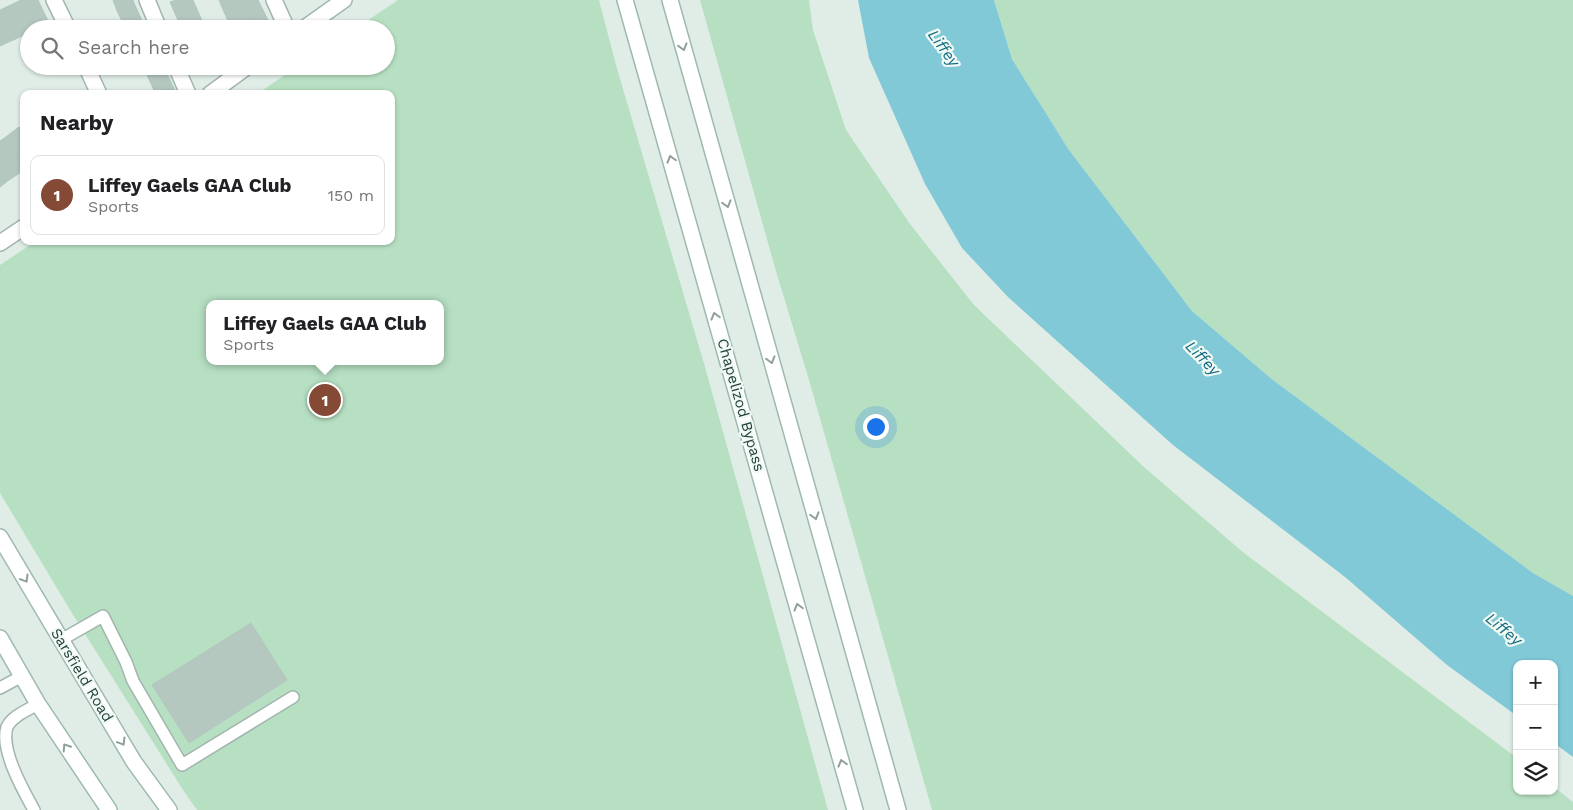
<!DOCTYPE html>
<html lang="en">
<head>
<meta charset="utf-8">
<style>
	:root { --surface:#fff; --page:#f6f6f6; --text:#202124; --muted:#757577; --line:#e0e0e0; --accent:#844a36 }
	body { margin:0; font-family:"Work Sans",sans-serif; background:var(--page); color:var(--text) }
	.controls { position:absolute; right:15px; bottom:15px; display:grid; overflow:hidden; border-radius:10px; box-shadow:0 1px 4px #0004 }
	.controls button { width:45px; height:45px; display:grid; place-items:center; padding:0; border:0; border-bottom:1px solid var(--line); background:var(--surface); color:var(--text); font:25px sans-serif }
	.you { position:absolute; left:875px; top:426px; width:18px; height:18px; margin:-12px; border:4px solid #fff; border-radius:50%; background:#1a73e8; box-shadow:0 0 0 8px #1a73e833 }
	.badge { display:grid; place-items:center; width:32px; height:32px; border-radius:50%; background:var(--accent); color:#fff; font-size:16px; font-weight:700 }
	.pin { position:absolute; translate:-50% -50%; border:2px solid #fff; box-shadow:0 1px 5px #0006 }
	.popup { position:absolute; left:206px; top:300px; width:238px; height:65px; box-sizing:border-box; display:grid; place-content:center; border-radius:10px; background:var(--surface); filter:drop-shadow(0 1px 4px #0005); font-size:16px; white-space:nowrap; color:var(--muted) }
	.popup b { font-size:19px; color:var(--text) }
	.popup::after { content:''; position:absolute; left:50%; top:100%; margin-left:-10px; border:10px solid transparent; border-top-color:var(--surface) }
	.list { margin:0; padding:0; list-style:none }
	h2 { display:flex; justify-content:space-between; align-items:center; height:65px; margin:0; padding:0 20px; font-size:21px }
	h2 small { font-size:16px; font-weight:400; color:var(--muted) }
	.list li { display:grid; grid-template-columns:32px 1fr auto; gap:15px; align-items:center; box-sizing:border-box; height:80px; margin:0 10px 10px; padding:0 10px; border:1px solid var(--line); border-radius:10px }
	.list b { display:block; font-size:19px; white-space:nowrap }
	.list p { margin:0; font-size:16px; white-space:nowrap; color:var(--muted) }
	.list em { font-size:16px; font-style:normal; color:var(--muted) }
	.icon { flex:none; width:28px; height:28px; fill:none; stroke:currentColor; stroke-width:2; stroke-linecap:round; stroke-linejoin:round }
	.map { position:relative; flex:none; width:1573px; height:810px; overflow:hidden }
	.search { position:absolute; background:var(--surface); box-shadow:0 1px 4px #0004; left:20px; top:20px; width:375px; height:55px; display:flex; align-items:center; gap:12px; box-sizing:border-box; padding:0 18px; border-radius:28px; color:var(--muted); font-size:19px }
	.panel { position:absolute; background:var(--surface); box-shadow:0 1px 4px #0004; left:20px; top:90px; width:375px; height:155px; border-radius:10px }
	.map>svg:first-child { display:block }
</style>
</head>
<body>
<div class="map">
<svg width="1573" height="810" viewBox="0 0 1573 810">
	<rect width="100%" height="100%" fill="#e0ede7"/>
	<g fill="#b7e0c3" fill-rule="evenodd">
		<path d="M398 0H599L616 65 705 367 828 810H197L183 790 70 610 0 493V265L36 241H391V94H257L298 66H386V29H355ZM210 304H440V361H210Z"/>
		<path d="M700 0H809L813 30 846 130 910 224 974 305 1145 468 1244 553 1517 758V791H1554V787L1573 802V810H932L809 380 775 268Z"/>
		<path d="M994 0H1573V596L1533 573 1273 380 1192 311 1069 150 1012 59Z"/>
	</g>
	<path fill="#82c9d7" d="M858 0H994L1012 59 1069 150 1192 311 1273 380 1533 573 1573 596V757L1554 743V664H1517V716L1447 665 1345 577 1173 445 1008 297 962 248 925 184 869 58Z"/>
	<g fill="#b5c8c0" stroke="#b2c7bf">
		<path d="M21 0H38L49 23 38 29H29V33L0 46V10Z"/>
		<path d="M113 0H133L134 3 117 11Z"/>
		<path d="M176 0H193L196 7 176 16 170 2Z"/>
		<path d="M219 0H251L224 12Z"/>
		<path d="M251 0H258L264 12 231 27 224 12Z"/>
		<path d="M134 3 140 16 123 23 117 11Z"/>
		<path d="M196 7 202 21 182 29 176 16Z"/>
		<path d="M264 12 270 24 263 29H232L231 27Z"/>
		<path d="M140 16 146 29H126L123 23Z"/>
		<path d="M202 21 206 29H185Z"/>
		<path d="M143 66H163L164 68 147 75Z"/>
		<path d="M199 66H212L202 73Z"/>
		<path d="M164 68 170 80 153 88 147 75Z"/>
		<path d="M170 80 176 93 155 94 153 88Z"/>
		<path d="M19 127 24 134V168L3 139Z"/>
		<path d="M3 139 24 168V170L9 180 0 167V141Z"/>
		<path d="M0 167 9 180 0 187Z"/>
		<path d="M251 623 287 680 189 743 152 685Z"/>
	</g>
	<g fill="none" stroke-linecap="round" stroke-linejoin="round">
		<defs>
			<g id="lane">
				<path d="M61 640 103 616 126 662 133 681 182 765 293 697"/>
				<path d="M0 688 22 676"/>
				<path d="M34 810C23 790 0 750 7 727 12 716 28 710 38 704"/>
			</g>
			<g id="street">
				<path d="M54 0 68 29"/>
				<path d="M147 0 159 29"/>
				<path d="M274 0 287 29"/>
				<path d="M303 29 344 0"/>
				<path d="M86 66 99 94"/>
				<path d="M176 66 188 94"/>
				<path d="M210 94 248 66"/>
				<path d="M0 243 24 227"/>
			</g>
			<g id="secondary">
				<path d="M625 0 855 810"/>
				<path d="M670 0 898 810"/>
				<path d="M0 537 134 762 169 810"/>
				<path d="M0 638 38 704 109 810"/>
			</g>
		</defs>
		<use href="#lane" stroke="#a2b5af" stroke-width="14"/>
		<use href="#street" stroke="#a2b5af" stroke-width="18"/>
		<use href="#secondary" stroke="#9db9b0" stroke-width="18"/>
		<use href="#lane" stroke="#fff" stroke-width="11"/>
		<use href="#street" stroke="#fff" stroke-width="15"/>
		<use href="#secondary" stroke="#fff" stroke-width="15"/>
	</g>
	<defs><path id="oneway-chevron" d="M-2-3.5L2.5 0L-2 3.5" fill="none" stroke-width="1.6" stroke-linecap="round" stroke-linejoin="round" transform="scale(1.25)"/></defs>
	<g stroke="#8f9f9b">
		<use href="#oneway-chevron" transform="translate(683 47) rotate(74)"/>
		<use href="#oneway-chevron" transform="translate(671 159) rotate(-106)"/>
		<use href="#oneway-chevron" transform="translate(727 204) rotate(74)"/>
		<use href="#oneway-chevron" transform="translate(715 316) rotate(-106)"/>
		<use href="#oneway-chevron" transform="translate(771 360) rotate(74)"/>
		<use href="#oneway-chevron" transform="translate(815 516) rotate(74)"/>
		<use href="#oneway-chevron" transform="translate(25 579) rotate(59)"/>
		<use href="#oneway-chevron" transform="translate(798 607) rotate(-106)"/>
		<use href="#oneway-chevron" transform="translate(122 742) rotate(59)"/>
		<use href="#oneway-chevron" transform="translate(66 747) rotate(-123)"/>
		<use href="#oneway-chevron" transform="translate(842 763) rotate(-106)"/>
	</g>
	<g text-anchor="middle" dominant-baseline="central" stroke-width="4.5" stroke-linejoin="round" paint-order="stroke">
		<g font-size="15" fill="#1f3f37" stroke="#f1f9f5">
			<text transform="translate(741 405) rotate(74)">Chapelizod Bypass</text>
			<text transform="translate(82 675) rotate(59)">Sarsfield Road</text>
		</g>
		<g font-size="16" font-style="italic" fill="#136d81" stroke="#f1f9f5">
			<text transform="translate(944 48) rotate(54)">Liffey</text>
			<text transform="translate(1203 358) rotate(46)">Liffey</text>
			<text transform="translate(1504 629) rotate(39)">Liffey</text>
		</g>
	</g>
</svg>
<div class="controls">
<button>+</button>
<button>−</button>
<button><svg class="icon" aria-label="layers" viewBox="0 0 24 24"><path d="M12 4l9 5-9 5-9-5zM3 14l9 5 9-5"/></svg></button>
</div>
<div class="you"></div>
<div class="pin badge" style="left:325px;top:400px">1</div>
<div class="popup"><b>Liffey Gaels GAA Club</b>Sports</div>
<div class="search"><svg class="icon" aria-label="search" viewBox="0 0 24 24"><circle cx="10" cy="10" r="6"/><path d="M15 15l6 6"/></svg>Search here</div>
<section class="panel">
<h2>Nearby<small></small></h2>
<ul class="list">
<li><span class="badge">1</span><div><b>Liffey Gaels GAA Club</b><p>Sports</p></div><em>150 m</em></li>
</ul>
</section>
</div>
</body>
</html>
